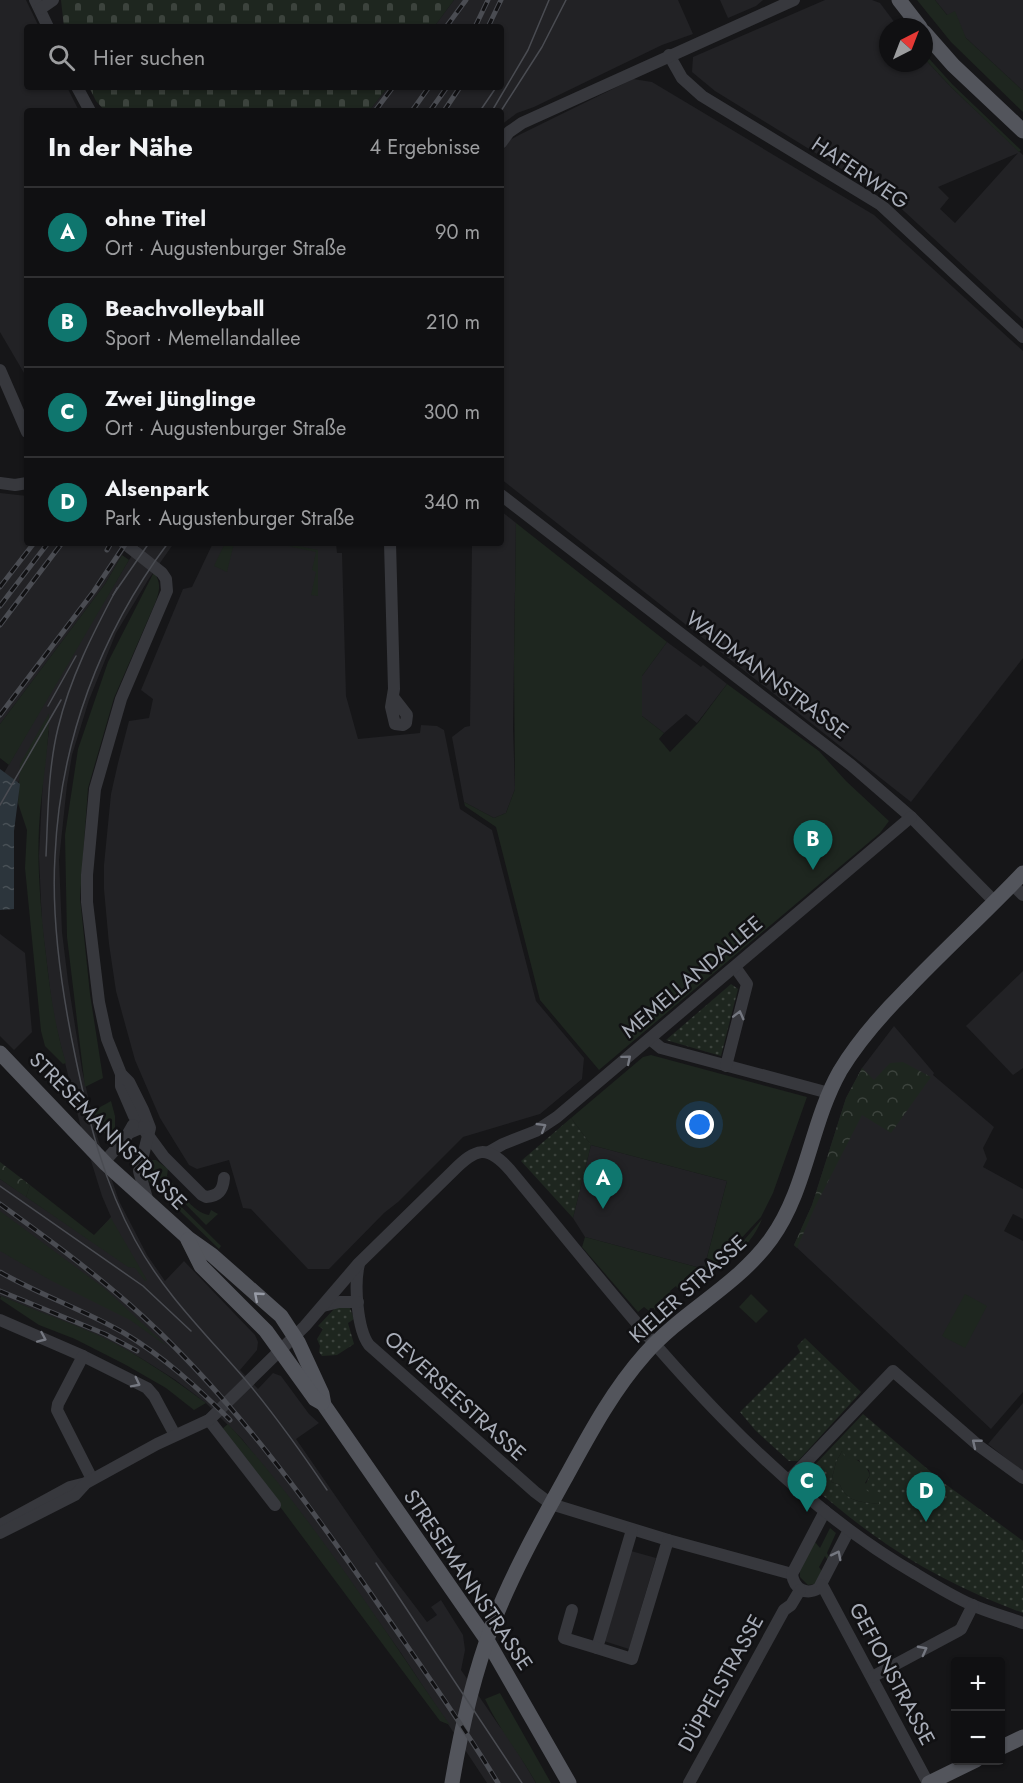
<!DOCTYPE html>
<html lang="de">
<head>
<meta charset="utf-8">
<style>
	:root { --surface:#101012; --page:#1e1e20; --text:#f1f3f6; --muted:#9c9d9f; --line:#303032; --accent:#0f766e }
	body { margin:0; font-family:Jost,sans-serif; background:var(--page); color:var(--text) }
	.controls { position:absolute; right:18px; bottom:18px; display:grid; overflow:hidden; border-radius:6px; box-shadow:0 2px 4px #0004 }
	.controls button { width:54px; height:54px; display:grid; place-items:center; padding:0; border:0; border-bottom:2px solid var(--line); background:var(--surface); color:var(--text); font:30px sans-serif }
	.compass { position:absolute; left:879px; top:18px; width:54px; height:54px; border-radius:50%; background:var(--surface); box-shadow:0 2px 4px #0004; rotate:42deg }
	.you { position:absolute; left:700px; top:1125px; width:21px; height:21px; margin:-15px; border:4px solid #fff; border-radius:50%; background:#1a73e8; box-shadow:0 0 0 9px #1a73e833 }
	.badge { display:grid; place-items:center; width:39px; height:39px; border-radius:50%; background:var(--accent); color:#fff; font-size:20px; font-weight:700 }
	.pin { position:absolute; translate:-50% -50px; filter:drop-shadow(0 2px 3px #0008) }
	.pin::after { content:''; position:absolute; top:32px; width:21px; height:18px; background:inherit; clip-path:polygon(0 0,100% 0,50% 100%) }
	.list { margin:0; padding:0; list-style:none }
	h2 { display:flex; justify-content:space-between; align-items:center; height:78px; margin:0; padding:0 24px; font-size:26px }
	h2 small { font-size:20px; font-weight:400; color:var(--muted) }
	.list li { display:grid; grid-template-columns:39px 1fr auto; gap:18px; align-items:center; box-sizing:border-box; height:90px; padding:0 24px; border-top:2px solid var(--line) }
	.list b { display:block; font-size:22px; white-space:nowrap }
	.list p { margin:0; font-size:20px; white-space:nowrap; color:var(--muted) }
	.list em { font-size:20px; font-style:normal; color:var(--muted) }
	.icon { flex:none; width:33px; height:33px; fill:none; stroke:currentColor; stroke-width:2; stroke-linecap:round; stroke-linejoin:round }
	.map { position:relative; flex:none; width:1023px; height:1783px; overflow:hidden }
	.search { position:absolute; background:var(--surface); box-shadow:0 2px 4px #0004; left:24px; top:24px; width:480px; height:66px; display:flex; align-items:center; gap:15px; box-sizing:border-box; padding:0 21px; border-radius:6px; color:var(--muted); font-size:22px }
	.panel { position:absolute; background:var(--surface); box-shadow:0 2px 4px #0004; left:24px; top:108px; width:480px; height:438px; border-radius:6px }
	.map>svg:first-child { display:block }
</style>
</head>
<body>
<div class="map">
<svg width="1023" height="1783" viewBox="0 0 1023 1783">
	<defs>
		<pattern id="forest-crowns" width="20" height="18" patternUnits="userSpaceOnUse" patternTransform="scale(1.5)"><rect width="20" height="18" fill="#1e261f"/><path d="M2 6a3 3 0 1 1 6 0M12 15a3 3 0 1 1 6 0" fill="none" stroke="#3c433d"/></pattern>
		<pattern id="cemetery-stones" width="16" height="16" patternUnits="userSpaceOnUse" patternTransform="scale(1.5)"><rect width="16" height="16" fill="#1e261f"/><path d="M2 7V4a2 2 0 0 1 4 0v3zM10 15v-3a2 2 0 0 1 4 0v3z" fill="#3c433d"/></pattern>
		<pattern id="park-dots" width="8" height="8" patternUnits="userSpaceOnUse" patternTransform="scale(1.5)"><rect width="8" height="8" fill="#1e261f"/><path d="M2 2h.1M6 6h.1" fill="none" stroke="#3c433d" stroke-width="1.8" stroke-linecap="round"/></pattern>
		<pattern id="water-ripples" width="26" height="14" patternUnits="userSpaceOnUse" patternTransform="scale(1.5)"><rect width="26" height="14" fill="#2c353c"/><path d="M2 4q2-2 4 0t4 0M15 11q2-2 4 0t4 0" fill="none" stroke="#485056"/></pattern>
	</defs>
	<rect width="100%" height="100%" fill="#161618"/>
	<g fill="#222225" fill-rule="evenodd">
		<path d="M0 0H26L39 27H27V87H67L79 111H27V378L0 332Z"/>
		<path d="M454 0H678L693 34 662 45 534 107 517 113 501 125V111H369L388 87H501V27H434Z"/>
		<path d="M720 0H763L756 6 728 18Z"/>
		<path d="M825 0H872L880 3 898 27H888V63H924V58L951 87 1023 155V321L892 200 715 91 692 72 693 57ZM1018 153 955 223 940 209 949 198 938 187Z"/>
		<path d="M935 0H1023V91L966 38Z"/>
		<path d="M633 79 652 82 874 215 1023 351V658L911 802 501 479V153L510 140 519 135Z"/>
		<path d="M0 493 27 496V543H129L105 584 0 724Z"/>
		<path d="M501 511 516 523 513 728 515 789 506 813 494 818 464 802 452 737 465 727 470 726 472 543H501Z"/>
		<path d="M141 543H174L148 580 116 633 89 700 72 755 67 785 59 860 62 932 68 981 82 1070 97 1136 119 1201 147 1255 165 1281 184 1261 255 1335 258 1342 257 1350 240 1370 258 1389 273 1373 281 1376 309 1414 319 1423 296 1439 377 1556 427 1622 437 1615 431 1607 441 1600 463 1635 465 1650 461 1670 500 1727 505 1731 536 1783H487L401 1653 323 1544 242 1439 206 1403 174 1379 139 1357 100 1337 0 1296V1179L90 1240 111 1217 102 1196 82 1132 53 1014 42 924 39 856 43 778 49 730 4 806 0 780 84 634 129 560Z"/>
		<path d="M213 543H336L337 553H342L346 696 358 739 420 733 421 725 437 726 444 730 460 809 492 830 536 1001 584 1058 582 1079 540 1114 463 1137 398 1202 384 1213 329 1269H308L251 1209 243 1208 229 1160 197 1169 189 1165 160 1118 135 1060 116 991 109 944 104 889V865L111 794 118 763 129 721 149 718 153 699 141 690 183 589 192 587Z"/>
		<path d="M667 642 701 667 703 665 727 684 697 723 686 714 664 733 642 716V676Z"/>
		<path d="M0 934 25 953 32 1032 14 1050 0 1036Z"/>
		<path d="M1023 971V1068L1013 1075 966 1026Z"/>
		<path d="M894 1026 934 1073 933 1075 994 1127 983 1148 987 1159 983 1167 1023 1189V1219L1013 1214 1004 1231 1023 1241V1392L991 1429 794 1245 812 1205 846 1098 862 1068Z"/>
		<path d="M591 1145 727 1181 704 1269 585 1237 573 1218Z"/>
		<path d="M1023 1403V1472L988 1444Z"/>
		<path d="M631 1551 656 1558 629 1649 604 1641Z"/>
	</g>
	<g fill="#1e261f">
		<path d="M917 0H935L947 15 955 11 966 38 1023 91V112L951 42Z"/>
		<path d="M924 53 953 85 1021 150 1019 152 951 87 924 58Z"/>
		<path d="M516 523 667 642 642 676V716L664 733 659 739 670 752 698 723 727 684 819 751 846 781 889 821 880 833 599 1070 540 1000 496 827 465 806 464 802 494 818 506 813 515 789 514 662Z"/>
		<path d="M225 543H234L227 572 214 566Z"/>
		<path d="M274 543H284L318 550V596L311 595 316 572 312 570 316 552Z"/>
		<path d="M122 555 129 560 9 765 0 758V724L105 584Z"/>
		<path d="M154 572C161 583 160 589 156 601L114 698 88 788 80 898 90 994 103 1078 85 1087 67 937 65 835 78 749 108 662Z"/>
		<path d="M49 713C49 751 41 789 39 827 37 869 41 913 46 955 50 992 55 1027 66 1063L63 1064 45 1046 41 1031 25 868 27 830 18 803 20 764Z"/>
		<path d="M651 1055 807 1097 773 1193 761 1217 723 1258 709 1271 677 1288 676 1286 670 1291 671 1293 654 1310V1308H650L649 1311 644 1307 638 1312 582 1247 585 1237 704 1269 727 1181 591 1145 571 1118 643 1057Z"/>
		<path d="M111 1101 115 1116V1127L108 1136 84 1116Z"/>
		<path d="M152 1160H156L168 1169 167 1176C178 1189 192 1212 209 1215L211 1210 218 1214 206 1225 153 1171 147 1162Z"/>
		<path d="M145 1171 221 1246 219 1249 148 1180Z"/>
		<path d="M30 1185 94 1235 111 1218 147 1280 145 1281 135 1268 128 1267 26 1197Z"/>
		<path d="M0 1211 104 1288 168 1347 130 1320 50 1280 0 1251Z"/>
		<path d="M762 1219C752 1244 733 1259 710 1273L734 1252Z"/>
		<path d="M751 1294 768 1311 756 1323 739 1307Z"/>
		<path d="M965 1294 987 1306 965 1348 942 1336Z"/>
		<path d="M1 1296C34 1310 68 1322 100 1336 138 1354 172 1378 206 1403L194 1410 166 1388 126 1365 75 1339 39 1325 0 1299Z"/>
		<path d="M228 1424C312 1516 379 1623 450 1725L440 1721 222 1429Z"/>
		<path d="M842 1451C852 1458 866 1462 870 1475L865 1483 879 1492V1504C863 1502 847 1503 840 1485L831 1482 836 1462Z"/>
		<path d="M830 1528 836 1533 827 1553 830 1559 829 1562 825 1556 819 1567 823 1573 815 1584 808 1585 800 1577V1569L815 1542 820 1548Z"/>
		<path d="M500 1693 551 1783H536C520 1754 498 1728 485 1699Z"/>
	</g>
	<g fill="url(#forest-crowns)">
		<path d="M903 1062 931 1077 891 1133 862 1115 815 1207 797 1248 794 1245 812 1205 846 1098 862 1068 874 1080 890 1063Z"/>
		<path d="M0 1162 30 1185 26 1197 0 1179Z"/>
	</g>
	<g fill="url(#cemetery-stones)">
		<path d="M61 0H454L434 27H64Z"/>
		<path d="M89 87H388L369 111H105L96 101Z"/>
	</g>
	<g fill="url(#park-dots)" fill-rule="evenodd">
		<path d="M731 984 738 989 721 1056 666 1040Z"/>
		<path d="M571 1118 591 1145 573 1218 521 1161Z"/>
		<path d="M335 1308H350L354 1319 348 1323 354 1344 337 1355 322 1356 319 1352 320 1346 317 1339 323 1329 318 1326Z"/>
		<path d="M805 1338 861 1392 798 1461H789L755 1430 740 1412 800 1352 797 1346Z"/>
		<path d="M863 1414 944 1483 1023 1541V1613C969 1593 919 1568 872 1534 851 1519 830 1501 810 1485L808 1472ZM842 1451 846 1459 859 1460 863 1467 869 1470 870 1475 864 1488 871 1494 879 1492V1504C863 1502 847 1503 840 1485L831 1482 836 1462Z"/>
	</g>
	<path fill="url(#water-ripples)" d="M0 769 20 784 14 831V909L0 910Z"/>
	<g fill="none" stroke-linecap="round" stroke-linejoin="round">
		<g stroke="#37383d" stroke-width="12">
			<path d="M35 0 48 27"/>
			<path d="M40 9 53 0"/>
			<path d="M669 55 682 78 702 96 881 205 1023 337"/>
			<path d="M77 87 90 111"/>
			<path d="M501 143 509 132 522 123 794 0"/>
			<path d="M0 370 27 432"/>
			<path d="M0 483 15 485 27 483"/>
			<path d="M501 495 851 765 911 817 995 902"/>
			<path d="M124 543 162 573 166 579 167 591 121 699 95 789 87 875V902L99 1002 107 1039 121 1074V1086L134 1116 164 1157 202 1195 206 1197C218 1196 223 1191 224 1178"/>
			<path d="M390 543 394 689 391 707 395 724 403 725 406 723 407 715 393 697"/>
			<path d="M1012 884 1023 895"/>
			<path d="M650 1039 661 1048 829 1093"/>
			<path d="M726 1066 747 984 735 967"/>
			<path d="M121 1074 129 1082 143 1110 150 1128 139 1171 148 1202"/>
			<path d="M129 1133 143 1127H149"/>
			<path d="M489 1152 503 1144 536 1131 557 1117 911 817"/>
			<path d="M104 1162 125 1139 133 1125"/>
			<path d="M359 1264C354 1284 357 1329 369 1345L535 1492 551 1504 668 1540 792 1574"/>
			<path d="M323 1306 339 1302H358"/>
			<path d="M0 1320 83 1356 147 1388 154 1396 175 1435"/>
			<path d="M83 1356 58 1404 57 1410 92 1479"/>
			<path d="M209 1420 275 1505"/>
			<path d="M789 1480 893 1371 979 1446 1023 1478"/>
			<path d="M825 1511 792 1574C794 1589 806 1596 819 1588L849 1530"/>
			<path d="M4 1523 70 1487 86 1483"/>
			<path d="M632 1530 597 1648 632 1659 668 1540"/>
			<path d="M0 1533 75 1495 86 1483 157 1444 209 1420 305 1326 359 1263 453 1171C476 1148 487 1144 510 1170 630 1314 752 1479 916 1574 934 1585 952 1596 972 1605 988 1612 1006 1617 1023 1623"/>
			<path d="M822 1585 928 1783"/>
			<path d="M572 1610 564 1638 597 1648"/>
			<path d="M872 1677 958 1631 961 1629 973 1605"/>
			<path d="M689 1783 784 1610 791 1605 800 1590"/>
		</g>
		<g stroke="#53555c" stroke-width="15">
			<path d="M899 0 920 27"/>
			<path d="M924 32 953 65 1023 131"/>
			<path d="M0 1053 106 1164 188 1238 212 1255 281 1316 298 1342 322 1394 324 1405 487 1640 569 1783"/>
			<path d="M188 1240 201 1266 266 1331 315 1399 322 1403"/>
			<path d="M1000 1748 1023 1737"/>
			<path d="M452 1783C461 1729 474 1674 493 1623 513 1572 541 1522 567 1475 590 1433 613 1390 645 1354 683 1311 737 1286 771 1239 807 1189 810 1124 840 1071 858 1041 881 1015 906 990 944 950 985 913 1023 873"/>
			<path d="M929 1783 976 1760"/>
		</g>
		<g stroke="#4a4c52" stroke-width="1.5">
			<path d="M480 111 495 89"/>
			<path d="M492 111 528 50 549 0"/>
			<path d="M501 111 542 47 566 0"/>
			<path d="M168 543C100 634 60 742 55 856 51 923 62 994 76 1060 89 1122 104 1183 135 1240 164 1294 209 1337 249 1384 277 1418 302 1453 327 1490"/>
			<path d="M113 595 149 543"/>
			<path d="M48 706 76 656"/>
			<path d="M0 805 61 700"/>
			<path d="M46 856C48 813 48 769 58 728 70 678 93 633 117 588"/>
			<path d="M0 1186 143 1286 191 1331"/>
			<path d="M376 1563 522 1783"/>
		</g>
		<defs>
			<g id="rail">
				<path d="M446 27 466 0"/>
				<path d="M475 27 488 0"/>
				<path d="M488 27 501 0"/>
				<path d="M375 111 393 87"/>
				<path d="M412 111 429 87"/>
				<path d="M430 111 447 87"/>
				<path d="M444 111 460 87"/>
				<path d="M107 550 111 543"/>
				<path d="M0 587 34 543"/>
				<path d="M0 606 48 543"/>
				<path d="M0 625 62 543"/>
				<path d="M0 715 94 591 126 543"/>
				<path d="M0 1204C44 1236 88 1268 129 1304 229 1392 309 1504 385 1614 423 1669 463 1725 498 1783"/>
				<path d="M0 1272C40 1295 84 1310 124 1333 164 1357 197 1387 230 1420"/>
				<path d="M0 1291 105 1334 137 1351"/>
			</g>
		</defs>
		<use href="#rail" stroke="#4a4c52" stroke-width="5"/>
		<use href="#rail" stroke="#111113" stroke-width="3" stroke-dasharray="9" stroke-linecap="butt"/>
	</g>
	<defs><path id="oneway-chevron" d="M-2-3.5L2.5 0L-2 3.5" fill="none" stroke-width="1.6" stroke-linecap="round" stroke-linejoin="round" transform="scale(1.5)"/></defs>
	<g stroke="#757881">
		<use href="#oneway-chevron" transform="translate(739 1015) rotate(-76)"/>
		<use href="#oneway-chevron" transform="translate(627 1059) rotate(-40)"/>
		<use href="#oneway-chevron" transform="translate(542 1127) rotate(-31)"/>
		<use href="#oneway-chevron" transform="translate(42 1338) rotate(24)"/>
		<use href="#oneway-chevron" transform="translate(136 1383) rotate(27)"/>
		<use href="#oneway-chevron" transform="translate(976 1443) rotate(-141)"/>
		<use href="#oneway-chevron" transform="translate(837 1555) rotate(-63)"/>
		<use href="#oneway-chevron" transform="translate(923 1650) rotate(-28)"/>
	</g>
	<use stroke="#979ba6" href="#oneway-chevron" transform="translate(258 1296) rotate(-139)"/>
	<g text-anchor="middle" dominant-baseline="central" stroke-width="5" stroke-linejoin="round" paint-order="stroke">
		<g font-size="21" fill="#a8adb8" stroke="#111113">
			<text transform="translate(860 173) rotate(34)">HAFERWEG</text>
			<text transform="translate(767 675) rotate(37)">WAIDMANNSTRASSE</text>
			<text transform="translate(692 977) rotate(-40)">MEMELLANDALLEE</text>
			<text transform="translate(108 1131) rotate(45)">STRESEMANNSTRASSE</text>
			<text transform="translate(688 1289) rotate(-42)">KIELER STRASSE</text>
			<text transform="translate(455 1396) rotate(42)">OEVERSEESTRASSE</text>
			<text transform="translate(468 1580) rotate(56)">STRESEMANNSTRASSE</text>
			<text transform="translate(892 1674) rotate(62)">GEFIONSTRASSE</text>
			<text transform="translate(721 1683) rotate(-61)">DÜPPELSTRASSE</text>
		</g>
	</g>
</svg>
<div class="controls">
<button>+</button>
<button>−</button>
</div>
<svg class="compass" viewBox="-18 -18 36 36"><path d="M0-13l5 13h-10z" fill="#e53935"/><path d="M0 13l5-13h-10z" fill="#9c9d9f"/></svg>
<div class="you"></div>
<div class="pin badge" style="left:603px;top:1209px">A</div>
<div class="pin badge" style="left:813px;top:870px">B</div>
<div class="pin badge" style="left:807px;top:1512px">C</div>
<div class="pin badge" style="left:926px;top:1522px">D</div>
<div class="search"><svg class="icon" aria-label="search" viewBox="0 0 24 24"><circle cx="10" cy="10" r="6"/><path d="M15 15l6 6"/></svg>Hier suchen</div>
<section class="panel">
<h2>In der Nähe<small>4 Ergebnisse</small></h2>
<ul class="list">
<li><span class="badge">A</span><div><b>ohne Titel</b><p>Ort · Augustenburger Straße</p></div><em>90 m</em></li>
<li><span class="badge">B</span><div><b>Beachvolleyball</b><p>Sport · Memellandallee</p></div><em>210 m</em></li>
<li><span class="badge">C</span><div><b>Zwei Jünglinge</b><p>Ort · Augustenburger Straße</p></div><em>300 m</em></li>
<li><span class="badge">D</span><div><b>Alsenpark</b><p>Park · Augustenburger Straße</p></div><em>340 m</em></li>
</ul>
</section>
</div>
</body>
</html>
